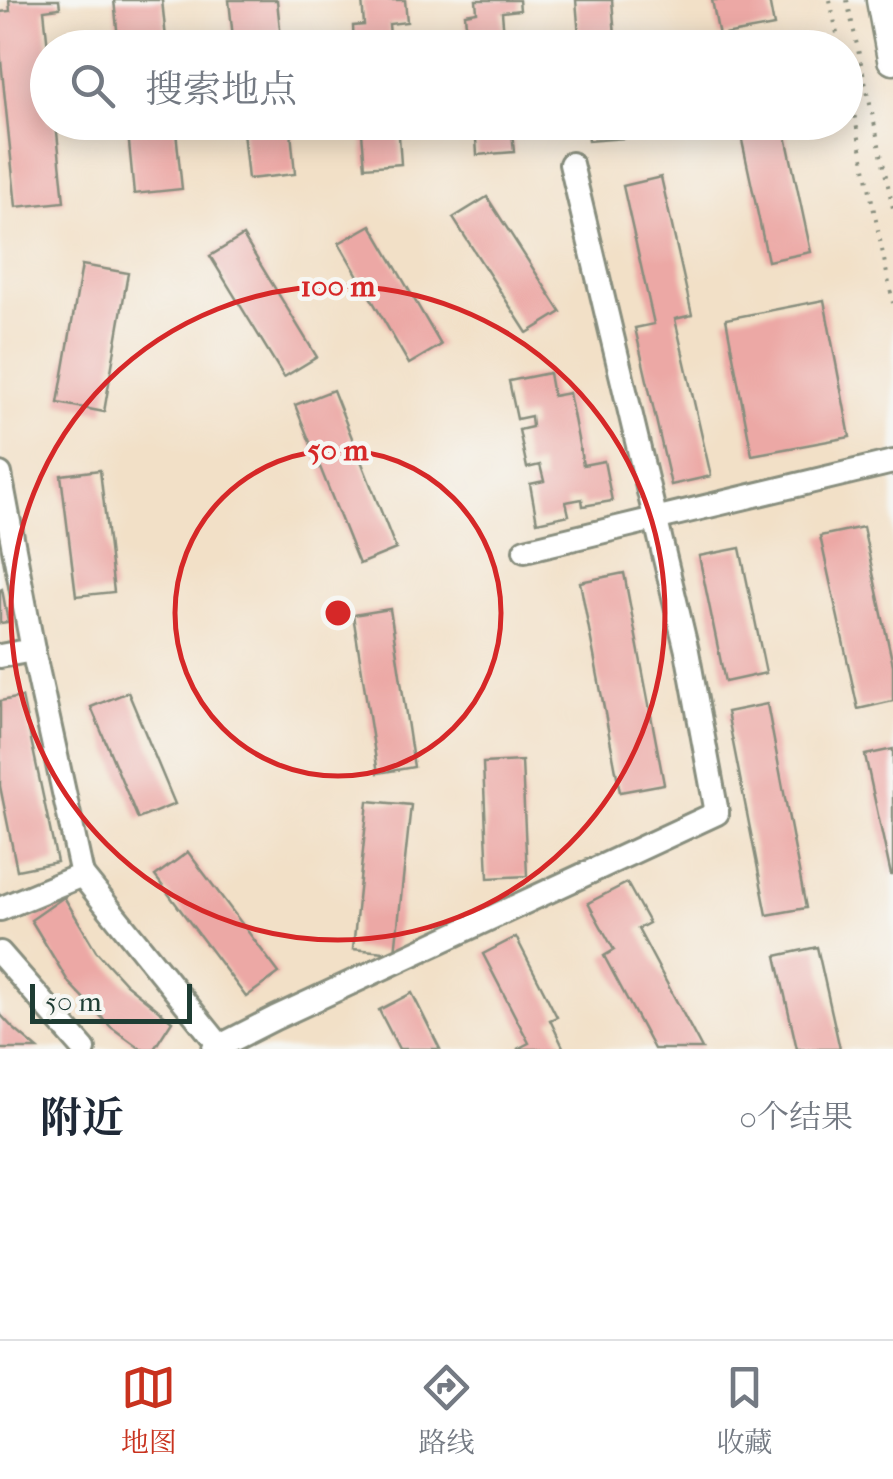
<!DOCTYPE html>
<html lang="zh">
<head>
<meta charset="utf-8">
<style>
	:root { --surface:#fff; --page:#f2f2f3; --text:#1f2937; --muted:#747a83; --line:#e0e1e3; --accent:#c8321e }
	body { margin:0; font-family:"IM FELL French Canon","Noto Serif SC",serif; background:var(--page); color:var(--text) }
	.scale { position:absolute; left:30px; bottom:25px; width:162px; box-sizing:border-box; padding-left:10px; border:5px solid #1f3d34; border-top:0; font-size:28px; line-height:35px; white-space:nowrap; color:#1f3d34; -webkit-text-stroke:8px #f6f6f2; paint-order:stroke }
	.list { margin:0; padding:0; list-style:none }
	h2 { display:flex; justify-content:space-between; align-items:center; height:130px; margin:0; padding:0 40px; font-size:42px }
	h2 small { font-size:32px; font-weight:400; color:var(--muted) }
	.icon { flex:none; width:55px; height:55px; fill:none; stroke:currentColor; stroke-width:2; stroke-linecap:round; stroke-linejoin:round }
	.map { position:relative; flex:none; width:893px; height:1049px; overflow:hidden }
	.search { position:absolute; background:var(--surface); box-shadow:0 5px 25px #0003; left:30px; right:30px; top:30px; height:110px; display:flex; align-items:center; gap:25px; box-sizing:border-box; padding:0 35px; border-radius:55px; color:var(--muted); font-size:38px }
	.sheet { height:290px; background:var(--surface) }
	nav { display:flex; justify-content:space-around; align-items:center; box-sizing:border-box; height:140px; border-top:2px solid var(--line); background:var(--surface); font-size:28px; color:var(--muted) }
	nav a { display:grid; justify-items:center; gap:5px }
	nav .on { color:var(--accent) }
	.map>svg:first-child { display:block }
</style>
</head>
<body>
<div class="map">
<svg width="893" height="1049" viewBox="0 0 893 1049">
	<rect width="100%" height="100%" fill="#f6f6f2"/>
	<filter id="ink" filterUnits="userSpaceOnUse"><feTurbulence type="fractalNoise" baseFrequency=".01" numOctaves="2"/><feDisplacementMap in="SourceGraphic" scale="20" xChannelSelector="R" yChannelSelector="G"/><feConvolveMatrix kernelMatrix="1 2 1 2 8 2 1 2 1" color-interpolation-filters="sRGB"/></filter>
	<filter id="wash" filterUnits="userSpaceOnUse"><feTurbulence type="fractalNoise" baseFrequency=".0048" numOctaves="4" result="noise"/><feDisplacementMap in="SourceGraphic" scale="40" xChannelSelector="R" yChannelSelector="G"/><feGaussianBlur stdDeviation="2.25" result="paint"/><feColorMatrix in="noise" values="0 0 0 0 0 0 0 0 0 0 0 0 0 0 0 0 0 1.4 0 .05"/><feComposite in="paint" operator="in"/></filter>
	<g filter="url(#wash)">
		<rect width="100%" height="100%" fill="#f2e0c7"/>
		<g id="blocks">
			<g fill="#eca8a5">
				<path d="M9 0H59L60 8 44 10 48 48V122H56L64 202 16 207 0 51V12L10 11Z"/>
				<path d="M114 0H162L167 48H119Z"/>
				<path d="M229 0H277L282 48H234Z"/>
				<path d="M362 0H405L407 22 389 24 391 48H354L353 26 364 25Z"/>
				<path d="M476 0H519L520 10 502 12 505 48H468L465 14 477 12Z"/>
				<path d="M576 0H612L616 48H580Z"/>
				<path d="M712 0H769L774 26 719 36Z"/>
				<path d="M127 122H175L182 189 134 194Z"/>
				<path d="M242 122H290L295 174 248 179Z"/>
				<path d="M361 122H398L401 164 365 167Z"/>
				<path d="M475 122H511L514 152 477 155Z"/>
				<path d="M586 122H623L624 138 588 141Z"/>
				<path d="M738 122H783L811 252 768 261Z"/>
				<path d="M661 177 692 315 675 319 711 476 671 485 635 328 654 324 623 186Z"/>
				<path d="M487 197 561 312 527 333 453 218Z"/>
				<path d="M371 225 441 345 409 364 339 243Z"/>
				<path d="M243 236 317 357 284 377 210 256Z"/>
				<path d="M82 265 128 273 104 412 58 403Z"/>
				<path d="M824 300 850 437 752 455 726 319Z"/>
				<path d="M549 373 553 396 569 393 583 465 604 461 612 501 583 506 582 499 566 502 569 515 537 522 530 484 544 481 540 465 527 468 519 430 532 427 531 416 517 419 509 381Z"/>
				<path d="M333 390 396 549 359 564 295 405Z"/>
				<path d="M100 470 114 592 76 596 61 475Z"/>
				<path d="M863 527 893 665V701L858 709 820 536Z"/>
				<path d="M740 548 766 673 725 682 699 556Z"/>
				<path d="M624 573 664 784 620 792 580 582Z"/>
				<path d="M2 589 8 622 0 623V590Z"/>
				<path d="M390 609 414 767 378 773 353 615Z"/>
				<path d="M128 692 175 804 138 819 91 707Z"/>
				<path d="M22 697 57 862 17 870 0 786V701Z"/>
				<path d="M767 704 806 908 767 915 727 712Z"/>
				<path d="M893 749V875H891L865 755Z"/>
				<path d="M522 761 527 876 488 878 483 763Z"/>
				<path d="M368 801 411 805 395 953 353 949Z"/>
				<path d="M188 852 279 973 246 997 155 876Z"/>
				<path d="M627 883 649 923 638 929 702 1049H654L604 956 614 950 588 903Z"/>
				<path d="M64 897 96 951 126 984 172 1021 154 1049H141L111 1027 69 983 31 920Z"/>
				<path d="M516 937 557 1017 550 1020 564 1049H517L529 1043 483 954Z"/>
				<path d="M817 947 840 1049H797L776 956Z"/>
				<path d="M412 993 440 1049H399L379 1010Z"/>
				<path d="M0 1014 13 1028 38 1049H0Z"/>
			</g>
		</g>
	</g>
	<g filter="url(#ink)">
		<use href="#blocks" fill-opacity="0" stroke="#888e7e" stroke-width="2.5"/>
		<g fill="none" stroke-linecap="round" stroke-linejoin="round">
			<defs>
				<g id="minor">
					<path d="M0 474 33 650 0 656"/>
					<path d="M525 550 893 462"/>
					<path d="M82 875 220 1046"/>
					<path d="M0 909 82 875 33 650"/>
					<path d="M0 953 84 1049"/>
					<path d="M214 1049 275 1018 717 813 687 651 571 164"/>
				</g>
				<path id="major" d="M882 0 893 59"/>
			</defs>
			<use href="#minor" stroke="#888e7e" stroke-width="28"/>
			<use href="#major" stroke="#888e7e" stroke-width="35"/>
			<g stroke="#888e7e" stroke-width="4" stroke-dasharray="2.5 8" stroke-linecap="butt">
				<path d="M830 0 840 48"/>
				<path d="M847 0 893 208"/>
				<path d="M846 75 893 303"/>
			</g>
			<use href="#minor" stroke="#fff" stroke-width="22"/>
			<use href="#major" stroke="#fff" stroke-width="30"/>
		</g>
	</g>
	<g fill="none" stroke="#d62828" stroke-width="5">
		<circle cx="338" cy="613" r="163"/>
		<circle cx="338" cy="613" r="327"/>
	</g>
	<circle cx="338" cy="613" r="15" fill="#d62828" stroke="#f6f6f2" stroke-width="5"/>
	<g font-size="30" text-anchor="middle" font-weight="bold" fill="#d62828" stroke="#f6f6f2" stroke-width="9" stroke-linejoin="round" paint-order="stroke">
		<text x="338" y="296">100 m</text>
		<text x="338" y="460">50 m</text>
	</g>
</svg>
<div class="scale">50 m</div>
<div class="search"><svg class="icon" aria-label="search" viewBox="0 0 24 24"><circle cx="10" cy="10" r="6"/><path d="M15 15l6 6"/></svg>搜索地点</div>
</div>
<section class="sheet">
<h2>附近<small>0个结果</small></h2>
<ul class="list">
</ul>
</section>
<nav>
<a class="on"><svg class="icon" aria-label="map" viewBox="0 0 24 24"><path d="M3 6l6-2 6 2 6-2v14l-6 2-6-2-6 2zM9 4v14M15 6v14"/></svg>地图</a>
<a><svg class="icon" aria-label="directions" viewBox="0 0 24 24"><path d="M12 3l9 9-9 9-9-9zM9 14v-3h6M13 9l2 2-2 2"/></svg>路线</a>
<a><svg class="icon" aria-label="saved" viewBox="0 0 24 24"><path d="M7 4h10v16l-5-4-5 4z"/></svg>收藏</a>
</nav>
</body>
</html>
